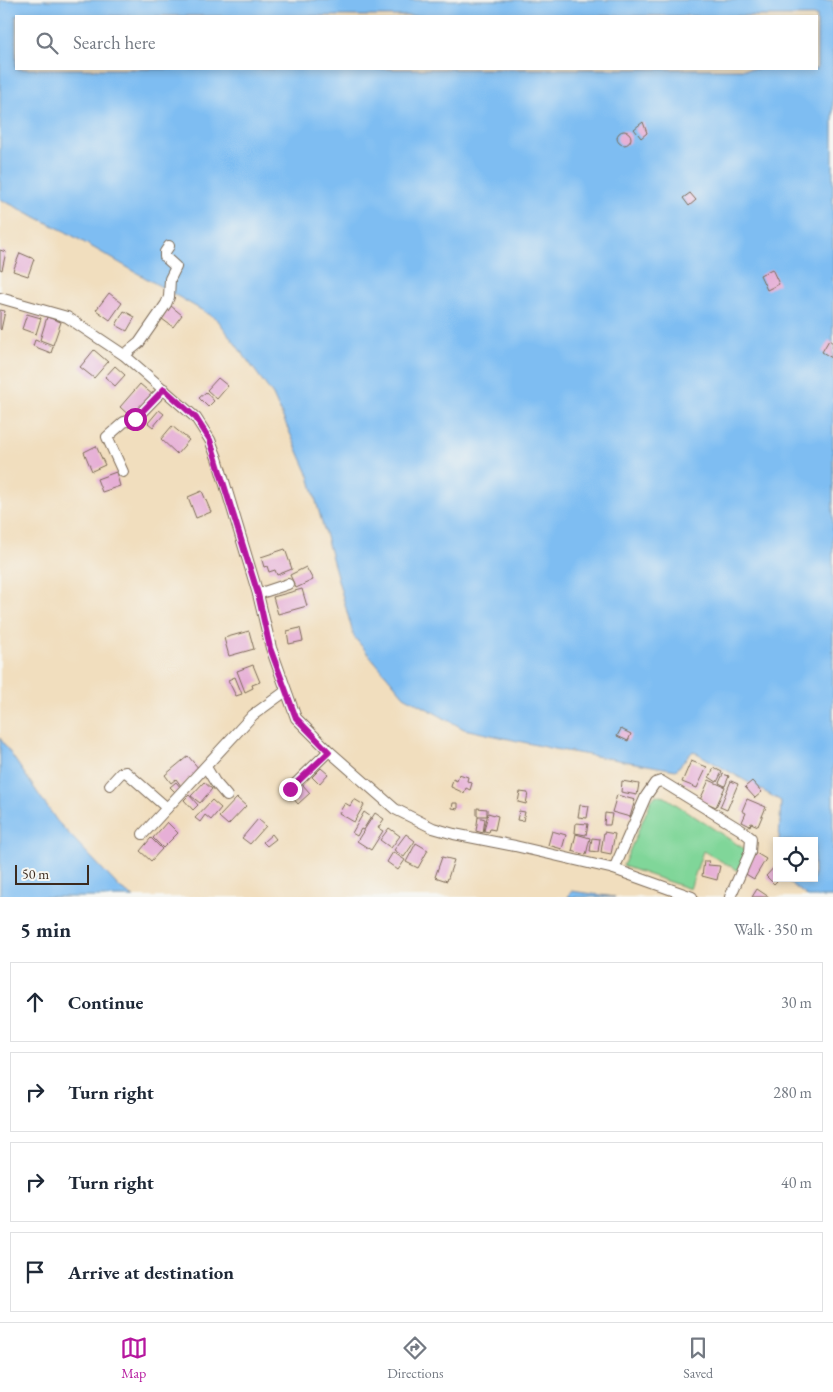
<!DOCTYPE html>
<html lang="en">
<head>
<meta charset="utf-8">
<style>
	:root { --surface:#fff; --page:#f6f6f7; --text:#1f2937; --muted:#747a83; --line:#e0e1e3; --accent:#b5179e }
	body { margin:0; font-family:"EB Garamond",serif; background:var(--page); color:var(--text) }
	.controls { position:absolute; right:15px; bottom:15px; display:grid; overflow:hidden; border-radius:0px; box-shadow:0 2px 8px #0003 }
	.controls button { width:45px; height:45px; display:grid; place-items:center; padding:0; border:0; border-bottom:1px solid var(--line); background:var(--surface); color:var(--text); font:25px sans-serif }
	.scale { position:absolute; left:15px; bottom:12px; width:74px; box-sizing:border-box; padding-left:5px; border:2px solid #3b2a1e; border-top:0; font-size:14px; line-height:18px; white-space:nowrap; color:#3b2a1e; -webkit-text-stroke:4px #f6f6f2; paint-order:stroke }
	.stop { position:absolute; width:15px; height:15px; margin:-11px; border:4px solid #b5179e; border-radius:50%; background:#fff }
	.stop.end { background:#b5179e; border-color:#fff; box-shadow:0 1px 5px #0008 }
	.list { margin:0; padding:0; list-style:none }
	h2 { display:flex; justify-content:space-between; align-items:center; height:65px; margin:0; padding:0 20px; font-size:21px }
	h2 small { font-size:16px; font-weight:400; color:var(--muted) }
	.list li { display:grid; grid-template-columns:32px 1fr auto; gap:15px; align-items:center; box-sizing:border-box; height:80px; margin:0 10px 10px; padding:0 10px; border:1px solid var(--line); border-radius:0px }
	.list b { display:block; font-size:19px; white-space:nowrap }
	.list em { font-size:16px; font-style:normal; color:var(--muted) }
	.icon { flex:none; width:28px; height:28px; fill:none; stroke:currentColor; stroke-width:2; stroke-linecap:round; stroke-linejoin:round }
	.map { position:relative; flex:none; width:833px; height:897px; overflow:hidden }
	.search { position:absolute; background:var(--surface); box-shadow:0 2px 8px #0003; left:15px; right:15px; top:15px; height:55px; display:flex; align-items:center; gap:12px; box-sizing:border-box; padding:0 18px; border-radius:0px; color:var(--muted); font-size:19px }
	.sheet { height:425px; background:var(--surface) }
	nav { display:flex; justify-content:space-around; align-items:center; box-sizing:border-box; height:70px; border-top:1px solid var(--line); background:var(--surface); font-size:14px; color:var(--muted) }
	nav a { display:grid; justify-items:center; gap:2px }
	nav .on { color:var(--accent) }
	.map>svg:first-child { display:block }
</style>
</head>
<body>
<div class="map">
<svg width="833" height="897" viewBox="0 0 833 897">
	<rect width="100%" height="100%" fill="#f6f6f2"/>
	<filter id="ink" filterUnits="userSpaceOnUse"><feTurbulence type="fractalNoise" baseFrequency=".02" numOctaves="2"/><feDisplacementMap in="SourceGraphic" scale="10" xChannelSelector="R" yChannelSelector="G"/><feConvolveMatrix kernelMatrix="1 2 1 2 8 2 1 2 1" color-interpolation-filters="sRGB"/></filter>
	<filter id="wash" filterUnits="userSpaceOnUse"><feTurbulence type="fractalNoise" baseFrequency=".0096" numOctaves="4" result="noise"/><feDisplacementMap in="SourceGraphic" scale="20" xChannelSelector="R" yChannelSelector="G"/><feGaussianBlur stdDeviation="1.12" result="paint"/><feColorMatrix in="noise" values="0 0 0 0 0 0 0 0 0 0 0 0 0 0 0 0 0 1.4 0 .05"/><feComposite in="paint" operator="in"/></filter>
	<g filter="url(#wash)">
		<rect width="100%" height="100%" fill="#f1debe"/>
		<path fill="#80d699" stroke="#5e805c" d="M656 795 665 797 749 852 739 871 703 851 690 889 623 866 651 801Z"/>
		<g fill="#7ebdf2" stroke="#5c7488" fill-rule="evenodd">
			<path d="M0 0H833V897H808L784 878H814V841H779L781 801 693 751 676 770 554 749 464 729 404 696 354 637 309 476 273 395 217 319 66 232 0 199ZM16 16H817V69H16Z"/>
			<path d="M0 738 57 821 121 889 134 897H0Z"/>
			<path d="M571 891 615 897H568Z"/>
		</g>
		<g id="blocks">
			<g fill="#e6afd6">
				<path d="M643 122 647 133 641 138 634 129Z"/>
				<circle cx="624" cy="138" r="7"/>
				<path d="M690 193 696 200 689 206 683 198Z"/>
				<path d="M0 250 6 252 2 270 0 269Z"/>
				<path d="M20 253 34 259 28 276 13 271Z"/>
				<path d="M772 269 779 284 767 290 760 275Z"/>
				<path d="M109 293 122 303 110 320 96 310Z"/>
				<path d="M171 306 182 315 173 327 162 319Z"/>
				<path d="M0 310 5 311 1 330 0 329Z"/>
				<path d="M124 311 135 317 127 331 116 325Z"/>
				<path d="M27 314 41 318 36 334 22 329Z"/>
				<path d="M47 317 61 322 53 345 40 340Z"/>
				<path d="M35 340 53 347 51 353 33 346Z"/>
				<path d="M829 340 833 343 832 358 822 352Z"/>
				<path d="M94 350 108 362 94 378 80 367Z"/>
				<path d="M115 366 125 375 115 386 105 377Z"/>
				<path d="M218 378 228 386 217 399 207 390Z"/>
				<path d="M140 384 153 395 133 419 120 407Z"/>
				<path d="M206 392 214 401 208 407 199 398Z"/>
				<path d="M159 410 164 414 153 427 148 423Z"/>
				<path d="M172 426 189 440 177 454 161 439Z"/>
				<path d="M96 446 105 465 92 471 84 452Z"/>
				<path d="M116 472 120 486 102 492 97 479Z"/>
				<path d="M202 491 211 512 196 518 188 497Z"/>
				<path d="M285 549 292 569 277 575 275 570 269 572 267 566 264 567 261 557Z"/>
				<path d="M306 567 313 580 296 588 290 575Z"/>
				<path d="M302 589 307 606 278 614 273 597Z"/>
				<path d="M300 628 303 641 289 644 287 631Z"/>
				<path d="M249 631 254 649 229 656 224 638Z"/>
				<path d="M253 665 260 682 252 685 253 688 245 692 237 671Z"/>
				<path d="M235 677 242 694 236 696 228 680Z"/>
				<path d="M621 729 631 734 628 741 617 736Z"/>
				<path d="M188 756 200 770 181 786 176 779 171 783 165 775Z"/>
				<path d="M691 761 707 767 697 788 682 782Z"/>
				<path d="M321 768 328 774 319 784 312 777Z"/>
				<path d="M714 768 722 772 717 782 709 777Z"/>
				<path d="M459 774 468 777 467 781 472 783 470 790 466 788 464 793 451 787 453 779 457 781Z"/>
				<path d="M723 774 729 776 725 786 719 783Z"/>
				<path d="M709 780 725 787 716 807 700 800Z"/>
				<path d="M622 781 639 784 637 795 621 792Z"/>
				<path d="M731 781 738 784 727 810 720 807Z"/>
				<path d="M752 781 762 792 755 798 745 787Z"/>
				<path d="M176 782 181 788 176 793 170 787Z"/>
				<path d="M204 782 212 789 200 803 191 796Z"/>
				<path d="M302 784 310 793 298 804 290 795Z"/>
				<path d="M520 792 528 793 526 804 518 802Z"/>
				<path d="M189 795 198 805 193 810 184 800Z"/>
				<path d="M617 795 635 800 630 817 612 812Z"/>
				<path d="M237 798 246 806 228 825 219 817Z"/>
				<path d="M354 799 364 805 354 822 339 813 345 803 350 806Z"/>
				<path d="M747 799 766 807 758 826 751 823 750 826 742 822 746 813 742 811Z"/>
				<path d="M212 800 221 808 211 820 205 815 200 822 195 818Z"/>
				<path d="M453 803H458V809L452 808Z"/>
				<path d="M580 805 589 806 587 818 578 817Z"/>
				<path d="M477 808 487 809V816H477Z"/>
				<path d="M519 811 525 812 523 821 517 820Z"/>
				<path d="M364 812 371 817 363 830 361 829 357 836 352 833Z"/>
				<path d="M375 813 384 819 378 828 383 831 371 850 357 841Z"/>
				<path d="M488 813 498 816 495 830 490 829 489 832 484 831Z"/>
				<path d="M605 813 612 814 610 825H604Z"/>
				<path d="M478 817 485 819 483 833 476 831Z"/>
				<path d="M258 819 266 826 250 844 242 838Z"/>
				<path d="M167 822 178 833 163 848 153 838Z"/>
				<path d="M576 823 588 824 586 835 575 833Z"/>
				<path d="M389 828 400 836 391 848 380 840Z"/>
				<path d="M552 831 566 835 562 849 548 845Z"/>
				<path d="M604 832 615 834 611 854 601 852Z"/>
				<path d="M272 834 276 839 267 846 263 842Z"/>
				<path d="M406 834 415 841 404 857 394 850Z"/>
				<path d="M576 834 590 838 586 855 572 851Z"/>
				<path d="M151 838 162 849 151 861 140 851Z"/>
				<path d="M592 838 600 839 598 852 590 851Z"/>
				<path d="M416 843 428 850 418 868 406 862Z"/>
				<path d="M393 852 405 860 398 870 387 862Z"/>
				<path d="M756 853 766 859 754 879 744 873Z"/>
				<path d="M442 857 454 860 447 881 435 877Z"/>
				<path d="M704 861H709L708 865 720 866 717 880 702 876Z"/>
				<path d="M777 864V878H780L774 884 766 876Z"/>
				<path d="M757 889 769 897H752Z"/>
			</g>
		</g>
	</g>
	<g filter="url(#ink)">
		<use href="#blocks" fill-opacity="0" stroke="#7b6956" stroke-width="1"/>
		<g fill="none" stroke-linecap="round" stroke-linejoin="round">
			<defs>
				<g id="minor">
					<path d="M0 298 67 317 124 355 196 418 210 440 217 458 258 594 271 648 296 718 329 751 395 809 433 828 454 834 515 846 614 869 692 897"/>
					<path d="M124 355 139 343 166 304 169 297 170 279 176 267 165 257V252L169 246"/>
					<path d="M123 472 107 437 124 422 135 419 164 389"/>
					<path d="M258 594 288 584"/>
					<path d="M206 767 215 782 227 796"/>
					<path d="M110 785 121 773 126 772 167 808"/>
					<path d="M290 789 329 751"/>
					<path d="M143 834 253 715 286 691"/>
					<path d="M614 869 646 796 655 783 661 781 741 830 751 838 750 852 730 897"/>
				</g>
			</defs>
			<use href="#minor" stroke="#7b6956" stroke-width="12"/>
			<use href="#minor" stroke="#fff" stroke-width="10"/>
		</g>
	</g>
	<g fill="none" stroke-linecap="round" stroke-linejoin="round" filter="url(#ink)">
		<path stroke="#b5179e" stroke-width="6" d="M135 419 164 389 196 418 210 440 258 594 270 648 296 718 329 752 290 789"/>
	</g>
</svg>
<div class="controls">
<button><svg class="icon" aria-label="locate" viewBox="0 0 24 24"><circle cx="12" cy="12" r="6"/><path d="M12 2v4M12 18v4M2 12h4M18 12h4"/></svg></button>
</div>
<div class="scale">50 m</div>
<div class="stop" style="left:135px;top:419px"></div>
<div class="stop end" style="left:290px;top:789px"></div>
<div class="search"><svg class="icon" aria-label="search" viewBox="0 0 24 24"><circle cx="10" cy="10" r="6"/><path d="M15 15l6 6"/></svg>Search here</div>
</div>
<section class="sheet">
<h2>5 min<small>Walk · 350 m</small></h2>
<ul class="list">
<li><svg class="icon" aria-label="ahead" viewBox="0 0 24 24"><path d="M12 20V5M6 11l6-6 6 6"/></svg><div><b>Continue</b></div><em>30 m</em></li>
<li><svg class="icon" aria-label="right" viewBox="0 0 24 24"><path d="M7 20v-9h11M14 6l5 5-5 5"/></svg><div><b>Turn right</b></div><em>280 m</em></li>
<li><svg class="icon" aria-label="right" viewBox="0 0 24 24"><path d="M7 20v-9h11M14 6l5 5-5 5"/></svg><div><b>Turn right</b></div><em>40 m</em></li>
<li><svg class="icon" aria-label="arrive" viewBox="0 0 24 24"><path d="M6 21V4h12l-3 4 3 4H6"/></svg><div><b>Arrive at destination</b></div></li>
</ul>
</section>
<nav>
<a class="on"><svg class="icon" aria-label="map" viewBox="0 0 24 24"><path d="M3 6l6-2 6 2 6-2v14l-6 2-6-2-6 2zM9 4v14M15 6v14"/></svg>Map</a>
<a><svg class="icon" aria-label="directions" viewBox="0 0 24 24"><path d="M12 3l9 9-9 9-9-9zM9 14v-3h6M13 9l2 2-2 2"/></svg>Directions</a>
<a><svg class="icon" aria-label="saved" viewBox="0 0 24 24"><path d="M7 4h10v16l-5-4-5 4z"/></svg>Saved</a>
</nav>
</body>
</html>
